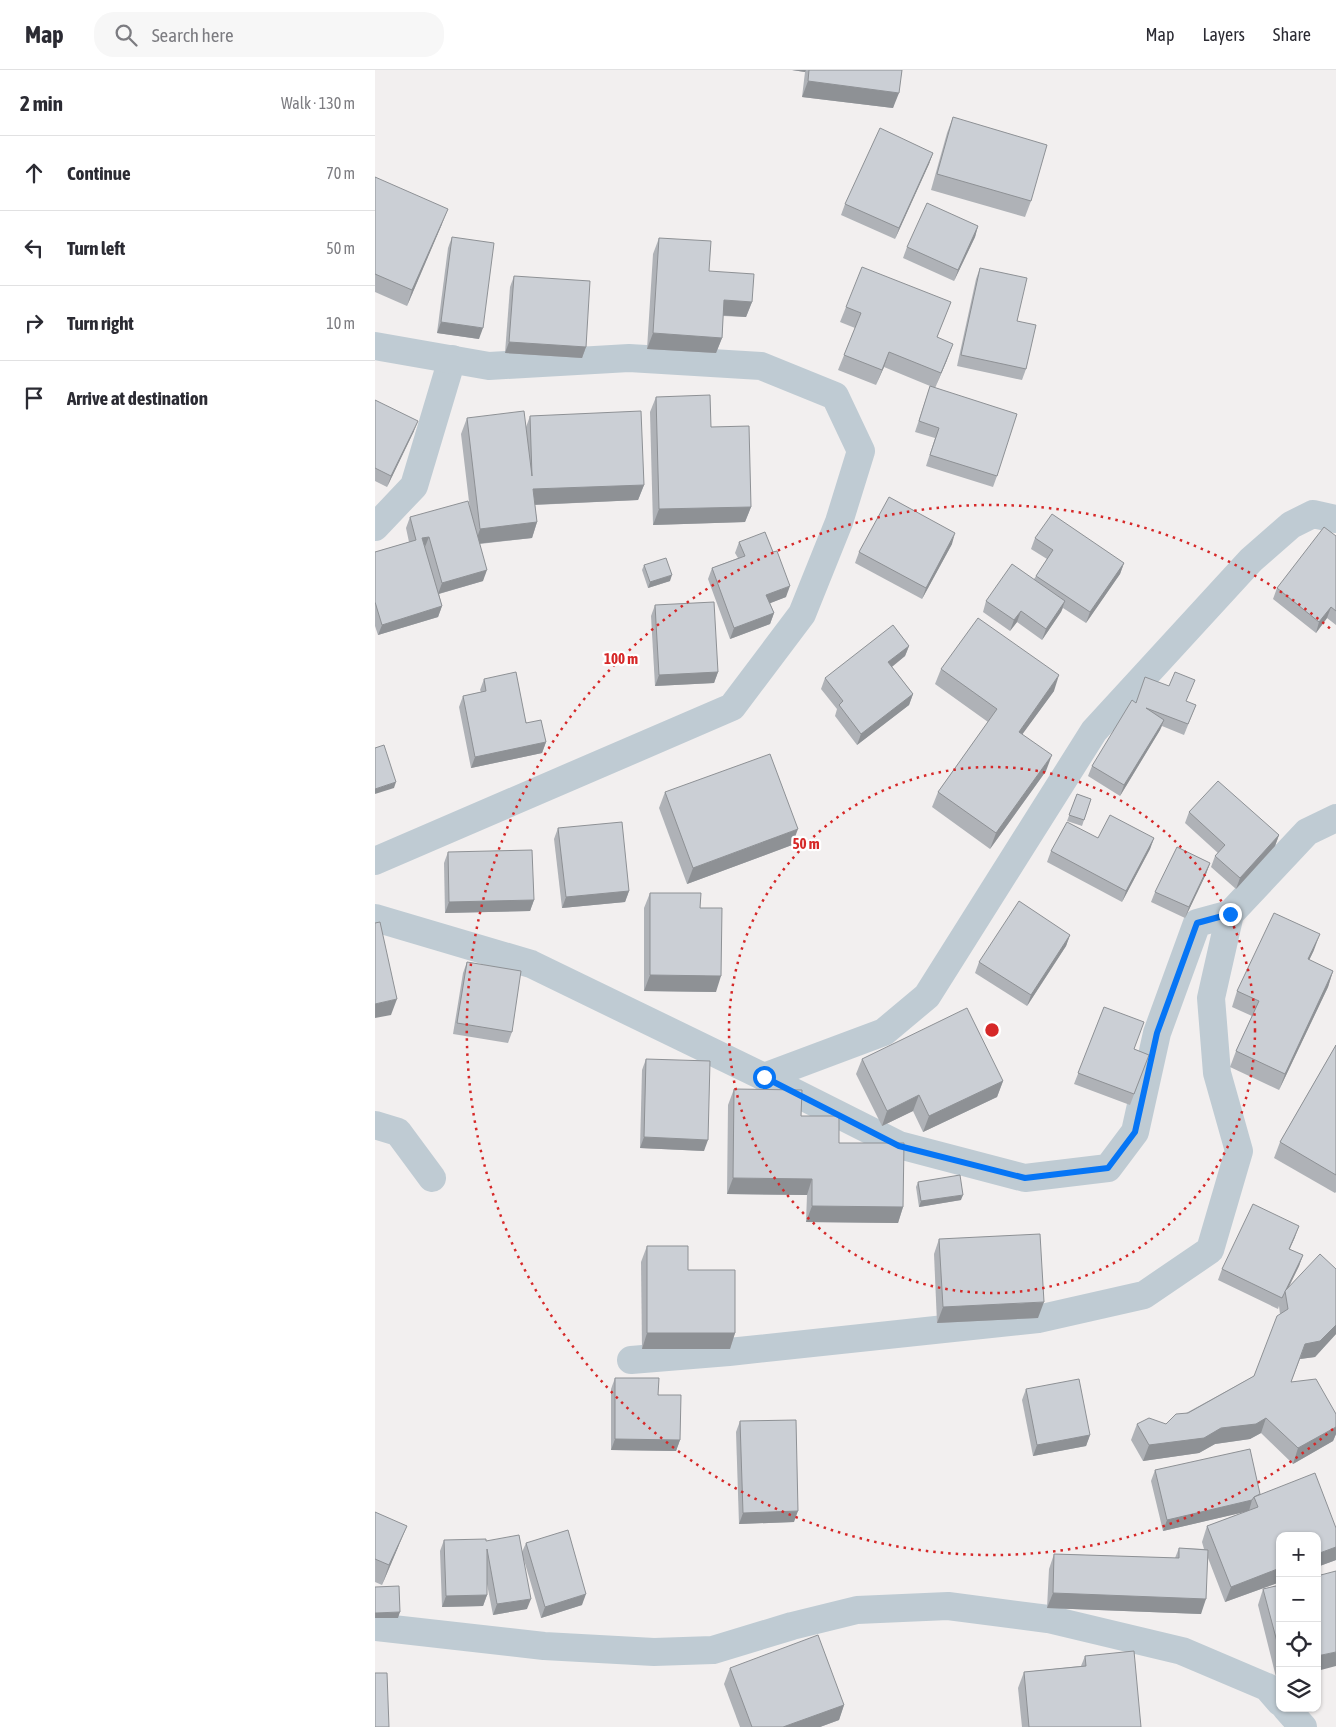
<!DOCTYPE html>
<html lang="en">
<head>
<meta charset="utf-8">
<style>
	:root { --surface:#fff; --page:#f7f7f7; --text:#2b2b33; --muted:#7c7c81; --line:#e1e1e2 }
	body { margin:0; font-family:"Asap Condensed",sans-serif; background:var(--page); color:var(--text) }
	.controls { position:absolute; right:15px; bottom:15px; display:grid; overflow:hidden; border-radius:10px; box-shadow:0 1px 4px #0004 }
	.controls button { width:45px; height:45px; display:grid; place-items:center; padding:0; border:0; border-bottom:1px solid var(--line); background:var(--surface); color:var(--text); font:25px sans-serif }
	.stop { position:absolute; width:15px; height:15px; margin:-11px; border:4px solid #0675f5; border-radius:50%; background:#fff }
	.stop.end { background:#0675f5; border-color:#fff; box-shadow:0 1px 5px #0008 }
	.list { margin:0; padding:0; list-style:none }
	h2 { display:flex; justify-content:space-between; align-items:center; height:65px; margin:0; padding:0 20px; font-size:21px }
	h2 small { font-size:16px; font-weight:400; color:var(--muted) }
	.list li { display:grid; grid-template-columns:32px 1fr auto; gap:15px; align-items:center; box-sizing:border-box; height:75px; padding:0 20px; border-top:1px solid var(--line) }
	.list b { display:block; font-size:19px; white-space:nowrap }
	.list em { font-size:16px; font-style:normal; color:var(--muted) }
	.icon { flex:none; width:28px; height:28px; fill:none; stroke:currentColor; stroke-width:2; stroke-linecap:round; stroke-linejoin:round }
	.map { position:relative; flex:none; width:961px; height:1657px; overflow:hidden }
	header { display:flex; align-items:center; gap:30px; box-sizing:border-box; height:70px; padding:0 25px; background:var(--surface); border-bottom:1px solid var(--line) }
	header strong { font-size:24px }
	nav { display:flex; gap:28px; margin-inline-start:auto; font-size:18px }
	.search { width:350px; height:45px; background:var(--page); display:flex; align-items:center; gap:12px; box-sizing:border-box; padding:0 18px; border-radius:20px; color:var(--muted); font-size:19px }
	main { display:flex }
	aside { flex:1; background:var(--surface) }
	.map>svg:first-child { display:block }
</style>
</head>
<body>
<header>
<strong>Map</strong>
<div class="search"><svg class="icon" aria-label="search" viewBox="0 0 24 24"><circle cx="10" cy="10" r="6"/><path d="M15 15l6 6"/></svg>Search here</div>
<nav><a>Map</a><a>Layers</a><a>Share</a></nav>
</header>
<main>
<aside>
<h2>2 min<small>Walk · 130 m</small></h2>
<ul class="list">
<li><svg class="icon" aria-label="ahead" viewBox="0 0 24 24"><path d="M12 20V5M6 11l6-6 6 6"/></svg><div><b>Continue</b></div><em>70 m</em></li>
<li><svg class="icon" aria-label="left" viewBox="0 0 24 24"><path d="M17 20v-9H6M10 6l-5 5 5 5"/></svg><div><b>Turn left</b></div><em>50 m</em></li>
<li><svg class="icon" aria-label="right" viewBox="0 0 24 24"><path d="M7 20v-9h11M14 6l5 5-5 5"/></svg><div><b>Turn right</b></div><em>10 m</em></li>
<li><svg class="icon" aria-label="arrive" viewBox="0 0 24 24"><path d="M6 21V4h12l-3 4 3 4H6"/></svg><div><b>Arrive at destination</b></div></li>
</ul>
</aside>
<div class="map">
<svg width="961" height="1657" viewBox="0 0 961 1657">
	<rect width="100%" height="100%" fill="#f2efef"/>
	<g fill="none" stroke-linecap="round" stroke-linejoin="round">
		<g stroke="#bfcbd3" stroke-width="28">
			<path d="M0 457 39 416 77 289"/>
			<path d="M0 848 156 894 389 1007 524 1075 650 1108 733 1098 760 1062 782 963 822 853 855 844"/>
			<path d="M389 1007 509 962 552 926 719 661 876 490 916 455 938 444 961 449"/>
			<path d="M0 1055 23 1062 57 1108"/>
			<path d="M256 1290 354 1282 663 1249 769 1225 835 1180 864 1081 842 1003 836 928 855 844 932 762 961 748"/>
		</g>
		<g stroke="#bfcbd3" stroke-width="28">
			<path d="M0 276 114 296 254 288 386 296 460 326 486 381 464 452 427 544 357 637 0 791"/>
			<path d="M0 1557 169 1576 279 1582 338 1580 417 1556 482 1540 573 1536 673 1549 807 1581 892 1617 905 1632"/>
			<path d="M911 1638 928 1657"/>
		</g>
	</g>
	<g fill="#afb2b7">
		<path d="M417 0H527L518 38 427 27 430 2Z"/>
		<path d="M578 47 656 131 650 147 556 120 572 63Z"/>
		<path d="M558 83 554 94 520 169 466 145 470 134Z"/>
		<path d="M0 107 67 154 32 236 0 222Z"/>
		<path d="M603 156 600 167 579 211 528 188 532 177Z"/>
		<path d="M77 167 104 269 62 263 73 178Z"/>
		<path d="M284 168 334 201 377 232 371 247 348 246 347 268 341 283 272 279 278 184Z"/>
		<path d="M605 198 642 251 651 299 647 310 582 296 601 209Z"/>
		<path d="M139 206 211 277 207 288 130 283 135 217Z"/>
		<path d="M576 232 562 267 572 290 560 318 622 406 618 417 551 396 560 368 540 362 555 316 509 297 501 315 463 300 480 258 465 252 471 237Z"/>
		<path d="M281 327 336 357 376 437 370 452 278 455 275 342Z"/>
		<path d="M0 330 39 361 12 417 0 411Z"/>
		<path d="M155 346 269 415 263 430 160 435 162 452 157 468 105 474 108 511 64 524 67 536 63 547 3 565 0 556V482L34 472 31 458 35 447 95 440 86 364 92 348 151 357Z"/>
		<path d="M961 466V555L952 548 941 563 898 529 902 518Z"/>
		<path d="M660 468 749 493 745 504 711 553 688 538 686 542 667 570 642 552 635 561 608 542 611 531 659 509 661 506 672 489 656 479Z"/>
		<path d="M364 472 411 527 395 533 399 543 395 554 355 569 333 509 337 498 363 488 360 483Z"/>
		<path d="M577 474 547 529 480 493 484 482Z"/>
		<path d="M269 495 295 511 273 518 267 500Z"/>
		<path d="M280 535 343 602 339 613 280 616 276 546Z"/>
		<path d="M534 576 530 586 517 597 538 624 534 635 482 675 460 646 462 639 446 619 450 608Z"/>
		<path d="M566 599 679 621 647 664 671 701 615 779 557 737 563 722 613 652 560 614Z"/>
		<path d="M109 609 171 672 167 683 96 698 84 637 88 626 106 622 105 620Z"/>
		<path d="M812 632 821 635 809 665 787 656 785 660 745 726 713 706 717 696 761 633Z"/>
		<path d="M290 722 417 775 312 814 284 738Z"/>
		<path d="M702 724 716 729 707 756 692 751Z"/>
		<path d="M814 742 904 765 900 776 861 819 836 797 840 786 843 783 810 753Z"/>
		<path d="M183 758 254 821 250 832 187 838 179 769Z"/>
		<path d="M723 768H779L775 779 747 832 672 792 676 781Z"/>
		<path d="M73 782 159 830 155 841 70 843 69 793Z"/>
		<path d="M835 793 831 804 810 848 776 832 780 822Z"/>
		<path d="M275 823 341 922 269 921V838Z"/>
		<path d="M695 865 691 876 652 936 600 903 604 892Z"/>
		<path d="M939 880 934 890 958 901 953 917 904 1020 855 997 861 981 877 946 857 937 862 921Z"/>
		<path d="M92 892 137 962 133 973 78 964 88 903Z"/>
		<path d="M729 937 759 979 774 985 755 1035 699 1014Z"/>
		<path d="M961 975V1122L960 1123 899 1088 905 1072Z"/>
		<path d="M271 989 329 1081 265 1078 267 1000Z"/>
		<path d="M487 989 628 1011 622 1027 548 1062 538 1041 507 1056 481 1004Z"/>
		<path d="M359 1019 426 1046 464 1073 528 1137 523 1153 431 1152 432 1125 352 1124 353 1035Z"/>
		<path d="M543 1112 586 1130 544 1137 541 1117Z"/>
		<path d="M920 1167 914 1179 928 1185 924 1196 914 1217 961 1199V1264L940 1287 925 1289 916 1312 961 1344V1364L958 1371 918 1394 886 1363 875 1369 840 1374 824 1383 768 1391 756 1370 762 1354H791L879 1306 905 1244 904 1236 903 1239 843 1210 847 1199Z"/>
		<path d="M564 1169 663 1248 562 1253 559 1184Z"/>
		<path d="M272 1176 313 1200 360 1263 355 1279H267L266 1192Z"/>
		<path d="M240 1308 283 1325 305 1370 301 1381 236 1380V1319Z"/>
		<path d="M651 1319 715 1365 711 1376 658 1386 647 1330Z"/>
		<path d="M365 1351 419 1452 364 1454 361 1362Z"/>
		<path d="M780 1400 885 1424 961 1458V1490L942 1497 905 1466V1512L850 1532 833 1488 826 1544 672 1538 674 1499 679 1484 800 1488 804 1478 829 1479 827 1472 832 1456 873 1441 788 1461 776 1411Z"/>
		<path d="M0 1442 24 1475 7 1515 0 1512Z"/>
		<path d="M69 1470 111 1471 147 1482 151 1473 207 1535 166 1548 149 1490 152 1539 118 1545 112 1514V1525L108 1536 67 1537 65 1481Z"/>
		<path d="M905 1515V1610L902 1611 883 1535 888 1519Z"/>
		<path d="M710 1586 766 1657H647L643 1618 649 1602 706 1596Z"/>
		<path d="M355 1598 469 1635 464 1650 445 1657H365L349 1614Z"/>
	</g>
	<g fill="#8e9195">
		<path d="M417 0H431L430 2Z"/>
		<path d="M433 11 524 23 518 38 427 27Z"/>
		<path d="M558 83 554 94 520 169 524 158Z"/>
		<path d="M73 139 67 154 32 236 37 220Z"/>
		<path d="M603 156 600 167 579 211 583 200Z"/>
		<path d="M349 230 377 232 371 247 343 245Z"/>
		<path d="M66 252 108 258 104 269 62 263Z"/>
		<path d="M278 263 347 268 341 283 272 279Z"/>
		<path d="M134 272 211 277 207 288 130 283Z"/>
		<path d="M578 274 572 290 560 318 566 303Z"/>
		<path d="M514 282 509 297 501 315 507 300Z"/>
		<path d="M43 351 39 361 12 417 16 406Z"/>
		<path d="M269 415 263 430 153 435 158 419Z"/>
		<path d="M376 437 370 452 278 455 284 439Z"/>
		<path d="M162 452 157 468 100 474 105 459Z"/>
		<path d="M580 463 577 474 547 529 551 518Z"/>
		<path d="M54 467 50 477 47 468Z"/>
		<path d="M749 493 745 504 711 553 715 542Z"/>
		<path d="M112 500 108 511 63 524 67 513Z"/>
		<path d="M297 505 295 511 273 518 275 512Z"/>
		<path d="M415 516 411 527 388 536 391 525Z"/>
		<path d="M690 531 686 542 667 570 671 559Z"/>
		<path d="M67 536 63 547 3 565 7 555Z"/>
		<path d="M956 537 952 548 941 563 944 552Z"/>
		<path d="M646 541 642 552 635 561 639 550Z"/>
		<path d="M399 543 395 554 355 569 359 558Z"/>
		<path d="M534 576 530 586 509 603 513 592Z"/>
		<path d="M343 602 339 613 280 616 284 605Z"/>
		<path d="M684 605 679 621 638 677 644 662Z"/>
		<path d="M538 624 534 635 482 675 486 664Z"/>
		<path d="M789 650 785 660 745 726 749 715Z"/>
		<path d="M171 672 167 683 96 698 100 687Z"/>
		<path d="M677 685 671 701 615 779 621 763Z"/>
		<path d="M21 712 19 718 0 724V719Z"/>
		<path d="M423 759 417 775 312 814 318 798Z"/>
		<path d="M904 765 900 776 861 819 865 808Z"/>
		<path d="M779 768 775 779 747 832 751 821Z"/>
		<path d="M835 793 831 804 810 848 814 837Z"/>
		<path d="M254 821 250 832 187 838 191 827Z"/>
		<path d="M159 830 155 841 70 843 74 832Z"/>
		<path d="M945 864 939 880 927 905 933 889Z"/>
		<path d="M695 865 691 876 652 936 656 925Z"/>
		<path d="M958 901 953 917 904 1020 910 1004Z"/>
		<path d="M275 905 346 906 341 922 269 921Z"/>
		<path d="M22 929 16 945 0 948V934Z"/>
		<path d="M628 1011 622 1027 548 1062 554 1046Z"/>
		<path d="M544 1025 538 1041 507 1056 512 1041Z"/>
		<path d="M269 1067 333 1070 329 1081 265 1078Z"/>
		<path d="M358 1108 437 1109 432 1125 352 1124Z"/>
		<path d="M588 1125 586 1130 544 1137 546 1131Z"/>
		<path d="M437 1136 528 1137 523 1153 431 1152Z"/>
		<path d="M924 1156 920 1167 910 1190 914 1179Z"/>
		<path d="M928 1185 924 1196 910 1224V1222Z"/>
		<path d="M669 1232 663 1248 562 1253 568 1237Z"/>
		<path d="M961 1255V1264L940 1287 925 1289 930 1274Z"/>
		<path d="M272 1263H360L355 1279H267Z"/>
		<path d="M891 1348 886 1363 875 1369 840 1374 824 1383 768 1391 774 1375Z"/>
		<path d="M961 1357V1364L958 1371 918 1394 923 1378Z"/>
		<path d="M715 1365 711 1376 658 1386 662 1375Z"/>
		<path d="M240 1369 305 1370 301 1381 236 1380Z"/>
		<path d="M877 1430 874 1441 788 1461 792 1450Z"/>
		<path d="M423 1441 419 1452 364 1454 368 1443Z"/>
		<path d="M32 1456 24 1475 7 1515 14 1495Z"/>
		<path d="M961 1477V1490L942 1497V1484Z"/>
		<path d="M905 1498V1512L850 1532 856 1517Z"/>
		<path d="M678 1523 831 1529 826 1544 672 1538Z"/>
		<path d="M211 1524 207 1535 166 1548 170 1537Z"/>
		<path d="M112 1525 108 1536 67 1537 71 1526Z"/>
		<path d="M156 1529 152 1539 118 1545 122 1534Z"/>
		<path d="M25 1542 23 1548H0V1543Z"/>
		<path d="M961 1582V1596L942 1601V1586Z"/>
		<path d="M905 1603V1610L902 1611Z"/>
		<path d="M469 1635 464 1650 445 1657H408Z"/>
	</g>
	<g fill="#cbcfd5" stroke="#8e9195">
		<path d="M434 0H527L524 23 433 11Z"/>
		<path d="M578 47 672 75 656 131 562 104Z"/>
		<path d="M505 58 558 83 524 158 470 134Z"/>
		<path d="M0 107 73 139 37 220 0 204Z"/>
		<path d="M552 133 603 156 583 200 532 177Z"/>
		<path d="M77 167 119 173 108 258 66 252Z"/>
		<path d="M284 168 336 171 334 201 379 204 377 232 349 230 347 268 278 263Z"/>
		<path d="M487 197 576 232 562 267 578 274 566 303 514 282 507 300 469 285 486 243 471 237Z"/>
		<path d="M605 198 652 208 642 251 661 255 651 299 586 285Z"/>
		<path d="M139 206 215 211 211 277 134 272Z"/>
		<path d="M555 316 642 344 622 406 555 385 564 358 544 351Z"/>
		<path d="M335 325 336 357 374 356 376 437 284 439 281 327Z"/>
		<path d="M0 330 43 351 16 406 0 398Z"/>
		<path d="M149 341 157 406 155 346 266 341 269 415 158 419 162 452 105 459 92 348Z"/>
		<path d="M514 427 580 463 551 518 484 482Z"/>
		<path d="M93 431 112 500 67 513 54 467 47 468 67 536 7 555 0 532V482L41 470 35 447Z"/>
		<path d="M677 444 749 493 715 542 661 506 678 480 660 468Z"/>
		<path d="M949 457 961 466V541L956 537 944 552 902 518Z"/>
		<path d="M390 462 398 482 402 481 415 516 391 525 399 543 359 558 337 498 370 486 364 472Z"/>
		<path d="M291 488 297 505 275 512 269 495Z"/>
		<path d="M637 494 690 531 671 559 646 541 639 550 611 531Z"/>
		<path d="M339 532 343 602 284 605 280 535Z"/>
		<path d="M603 548 684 605 644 662 677 685 621 763 563 722 622 639 566 599Z"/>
		<path d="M518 555 534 576 513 592 538 624 486 664 464 635 468 631 450 608Z"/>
		<path d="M141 602 151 653 166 650 171 672 100 687 88 626 111 621 109 609Z"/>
		<path d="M800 602 820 610 811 631 821 635 813 654 771 638 789 650 749 715 717 696 757 630 761 633 770 607 794 616Z"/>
		<path d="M9 675 21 712 0 719V678Z"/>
		<path d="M395 684 423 759 318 798 290 722Z"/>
		<path d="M843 711 904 765 865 808 840 786 850 775 814 742Z"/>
		<path d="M702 724 716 729 709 750 694 745Z"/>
		<path d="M735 745 779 768 751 821 676 781 692 752 723 768Z"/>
		<path d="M247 752 254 821 191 827 183 758Z"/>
		<path d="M802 777 835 793 814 837 780 822Z"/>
		<path d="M157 780 159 830 74 832 73 782Z"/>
		<path d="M275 823H326L325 838H347L346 906 275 905Z"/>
		<path d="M644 831 695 865 656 925 604 892Z"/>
		<path d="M899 843 945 864 933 889 958 901 910 1004 861 981 884 931 862 921Z"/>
		<path d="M5 852 22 929 0 934V853Z"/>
		<path d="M92 892 146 901 137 962 82 953Z"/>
		<path d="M729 937 769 952 759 979 774 985 759 1024 703 1003Z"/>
		<path d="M592 938 628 1011 554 1046 544 1025 512 1041 487 989Z"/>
		<path d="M961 975V1105L905 1072Z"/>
		<path d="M271 989 335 991 333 1070 269 1067Z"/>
		<path d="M359 1019 427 1020 426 1046H464V1073H529L528 1137 437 1136V1109L358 1108Z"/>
		<path d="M585 1105 588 1125 546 1131 543 1112Z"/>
		<path d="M878 1134 924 1156 914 1179 928 1185 907 1228 847 1199Z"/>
		<path d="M665 1164 669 1232 568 1237 564 1169Z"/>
		<path d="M272 1176H313V1200H360V1263H272Z"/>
		<path d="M945 1184 961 1199V1255L945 1271 930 1274 916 1312 941 1309 961 1344V1357L923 1378 891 1348 881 1354 846 1358 829 1368 774 1375 762 1354 774 1348 791 1354 801 1344 813 1343 879 1306 902 1246 913 1239 910 1221Z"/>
		<path d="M240 1308H284L283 1325H306L305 1370 240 1369Z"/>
		<path d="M704 1309 715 1365 662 1375 651 1319Z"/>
		<path d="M421 1350 423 1441 368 1443 365 1351Z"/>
		<path d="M875 1379 885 1424 879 1427 877 1430 792 1450 780 1400Z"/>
		<path d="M940 1403 961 1458V1477L942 1484V1466H905V1498L856 1517 832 1456 883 1437 879 1427Z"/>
		<path d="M0 1442 32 1456 14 1495 0 1489Z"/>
		<path d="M193 1460 211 1524 170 1537 151 1473Z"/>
		<path d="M144 1465 156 1529 122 1534 112 1479V1525L71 1526 69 1470 111 1469V1471Z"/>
		<path d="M804 1478 833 1480 831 1529 678 1523 679 1484 804 1488Z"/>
		<path d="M961 1501V1582L942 1586V1506Z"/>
		<path d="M905 1515V1583L888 1519Z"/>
		<path d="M24 1516 25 1542 0 1543V1517Z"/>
		<path d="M443 1565 469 1635 408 1657H377L355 1598Z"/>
		<path d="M759 1581 766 1657H654L649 1602 711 1596 710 1586Z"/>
		<path d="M0 1603H12L14 1657H0Z"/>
	</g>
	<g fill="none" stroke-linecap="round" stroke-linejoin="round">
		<path stroke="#0675f5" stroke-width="6" d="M389 1007 524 1076 650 1108 733 1098 760 1062 782 963 822 853 855 844"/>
	</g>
	<g fill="none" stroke="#d62828" stroke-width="2.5" stroke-dasharray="2.5 5">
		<circle cx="617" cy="960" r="263"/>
		<path d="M958 1359A525 525 0 1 1 958 561"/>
	</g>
	<circle cx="617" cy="960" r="8" fill="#d62828" stroke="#fff" stroke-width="2.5"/>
	<g font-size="15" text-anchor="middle" font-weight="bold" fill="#d62828" stroke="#fff" stroke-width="4.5" stroke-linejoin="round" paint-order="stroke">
		<text x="246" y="594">100 m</text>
		<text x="431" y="779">50 m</text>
	</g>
</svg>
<div class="controls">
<button>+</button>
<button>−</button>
<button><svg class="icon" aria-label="locate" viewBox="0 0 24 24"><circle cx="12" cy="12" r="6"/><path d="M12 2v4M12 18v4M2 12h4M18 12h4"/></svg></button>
<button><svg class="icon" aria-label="layers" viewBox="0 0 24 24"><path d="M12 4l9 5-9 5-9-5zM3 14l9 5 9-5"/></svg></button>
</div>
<div class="stop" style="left:389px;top:1007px"></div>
<div class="stop end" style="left:855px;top:844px"></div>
</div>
</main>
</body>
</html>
